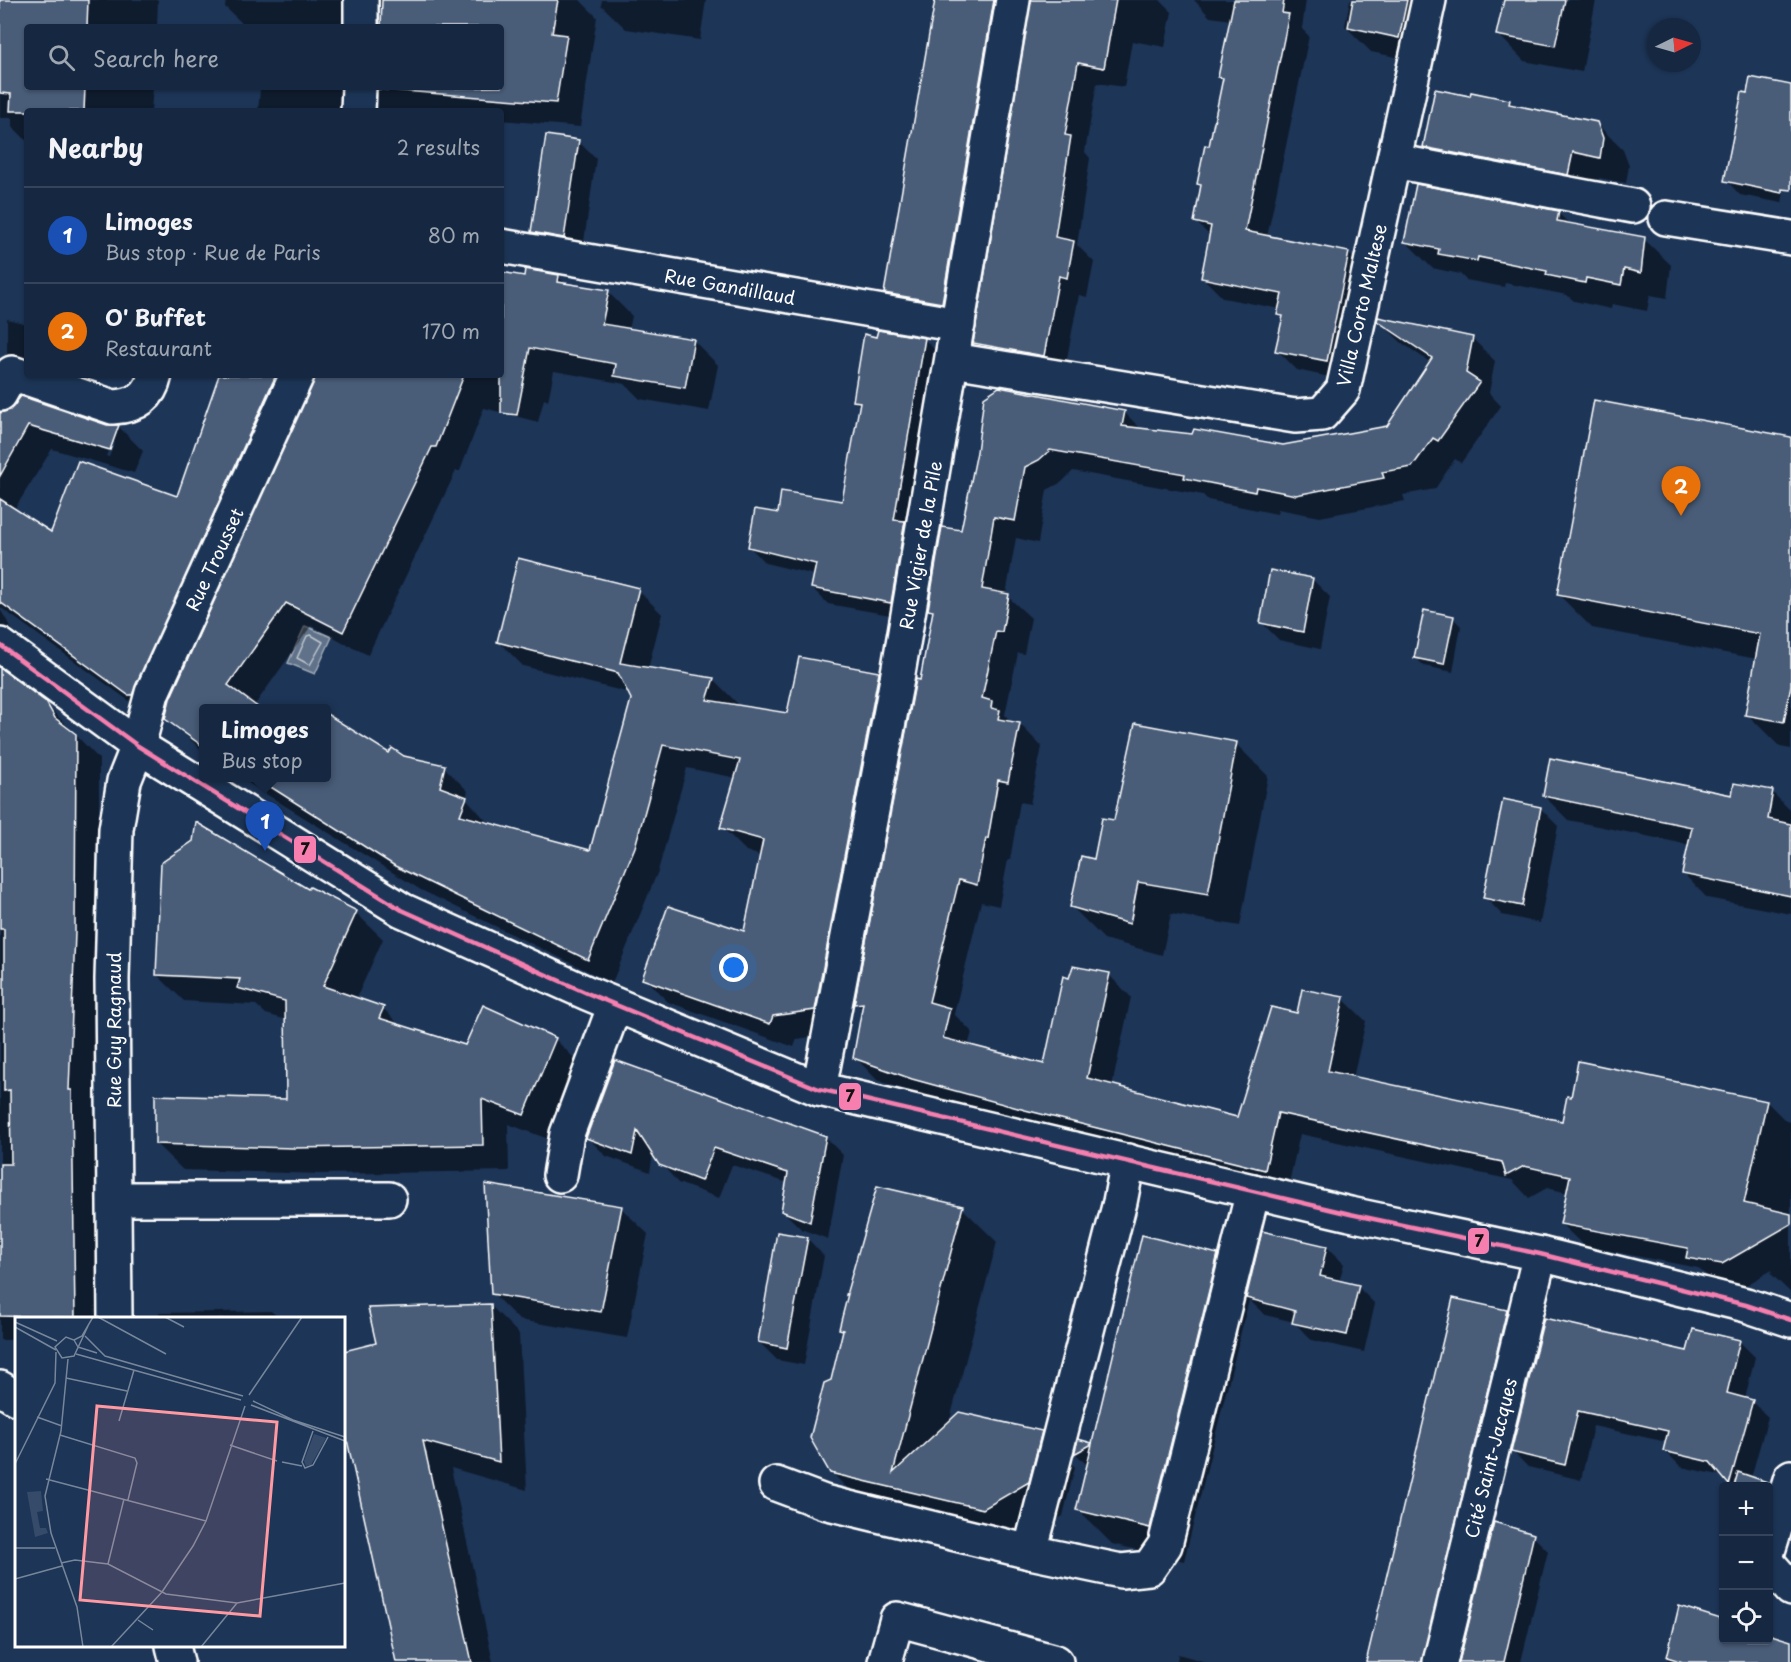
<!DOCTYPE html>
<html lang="en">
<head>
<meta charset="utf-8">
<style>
	:root { --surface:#162841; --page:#23344c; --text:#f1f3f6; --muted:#9ea6b1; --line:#35445a; --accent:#8abfa5 }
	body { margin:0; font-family:"Playpen Sans",sans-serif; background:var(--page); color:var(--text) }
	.controls { position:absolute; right:18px; bottom:18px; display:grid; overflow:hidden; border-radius:6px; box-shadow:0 2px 4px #0004 }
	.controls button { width:54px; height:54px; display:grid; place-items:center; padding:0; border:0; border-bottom:2px solid var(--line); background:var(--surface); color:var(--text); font:30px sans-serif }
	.compass { position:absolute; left:1647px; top:18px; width:54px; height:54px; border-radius:50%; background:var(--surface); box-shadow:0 2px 4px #0004; rotate:85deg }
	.you { position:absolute; left:734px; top:968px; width:21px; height:21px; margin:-15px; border:4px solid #fff; border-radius:50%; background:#1a73e8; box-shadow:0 0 0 9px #1a73e833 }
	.badge { display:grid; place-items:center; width:39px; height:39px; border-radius:50%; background:var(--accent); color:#fff; font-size:20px; font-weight:700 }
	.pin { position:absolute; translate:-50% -50px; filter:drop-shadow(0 2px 3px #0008) }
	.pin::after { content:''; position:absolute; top:32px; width:21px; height:18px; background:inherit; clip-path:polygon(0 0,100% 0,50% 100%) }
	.popup { position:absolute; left:199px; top:704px; width:132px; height:78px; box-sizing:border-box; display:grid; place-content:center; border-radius:6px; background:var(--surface); filter:drop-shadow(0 2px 4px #0005); font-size:20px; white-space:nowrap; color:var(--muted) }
	.popup b { font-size:22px; color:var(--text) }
	.popup::after { content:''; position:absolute; left:50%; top:100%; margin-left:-12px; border:12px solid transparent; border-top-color:var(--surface) }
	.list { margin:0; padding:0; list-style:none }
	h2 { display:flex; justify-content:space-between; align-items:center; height:78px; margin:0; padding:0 24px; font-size:26px }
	h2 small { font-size:20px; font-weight:400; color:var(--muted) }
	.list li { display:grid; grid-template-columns:39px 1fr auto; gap:18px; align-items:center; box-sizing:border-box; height:96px; padding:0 24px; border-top:2px solid var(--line) }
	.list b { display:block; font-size:22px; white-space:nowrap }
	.list p { margin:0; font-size:20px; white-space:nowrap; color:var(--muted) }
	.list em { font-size:20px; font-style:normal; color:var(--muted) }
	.icon { flex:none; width:33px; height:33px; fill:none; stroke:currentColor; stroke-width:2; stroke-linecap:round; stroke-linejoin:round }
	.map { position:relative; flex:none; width:1791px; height:1662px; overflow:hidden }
	.search { position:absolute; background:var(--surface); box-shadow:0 2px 4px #0004; left:24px; top:24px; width:480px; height:66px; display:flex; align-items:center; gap:15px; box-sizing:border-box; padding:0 21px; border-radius:6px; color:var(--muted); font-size:22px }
	.panel { position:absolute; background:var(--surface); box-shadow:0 2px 4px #0004; left:24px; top:108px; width:480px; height:270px; border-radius:6px }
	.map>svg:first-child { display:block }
</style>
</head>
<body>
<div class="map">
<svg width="1791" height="1662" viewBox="0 0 1791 1662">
	<rect width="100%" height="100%" fill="#1d3557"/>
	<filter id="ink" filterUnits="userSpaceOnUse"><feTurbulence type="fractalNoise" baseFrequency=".0167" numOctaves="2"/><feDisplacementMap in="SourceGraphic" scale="12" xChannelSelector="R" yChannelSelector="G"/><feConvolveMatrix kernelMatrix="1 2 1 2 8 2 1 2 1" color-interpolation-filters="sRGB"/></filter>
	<g filter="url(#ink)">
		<path fill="#617289" stroke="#a0aab8" stroke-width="1.5" d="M305 626 332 637 315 674 288 663Z"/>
		<g fill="#0007" fill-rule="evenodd">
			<path d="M0 0H158L157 27H27V87H153L151 111H27V141L12 126V118H0Z"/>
			<path d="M226 0H382L384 5 375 8 367 27H246L225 7Z"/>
			<path d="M385 0H580L597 17 580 127 501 120V111H378L377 93 364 111H258L260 90 257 87H501V27H386Z"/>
			<path d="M602 0H706L700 40 626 29 601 5Z"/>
			<path d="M937 0H1160L1172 12 1165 47 1132 41 1124 87 1097 83 1085 152 1090 158 1077 245 1094 262 1087 297 1079 295 1064 374 995 363 975 343 1033 2H1026L962 322 906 313 886 293Z"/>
			<path d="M1194 0H1306L1302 29 1309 36 1267 237 1348 253 1368 273 1347 381 1297 370 1277 350 1283 319 1279 314 1280 309 1223 298 1203 278 1210 236 1195 221 1202 188 1198 184 1211 148 1224 81 1220 77 1231 20 1210 17Z"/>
			<path d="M1350 0H1438L1425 63 1371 52 1345 26Z"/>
			<path d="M1505 0H1596L1582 72 1524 61 1498 34Z"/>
			<path d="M1791 91V152L1782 203 1740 195 1726 180 1748 95Z"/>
			<path d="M1472 98 1509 101 1515 107 1596 123 1623 150 1629 166 1626 183 1599 178 1594 200 1451 173 1425 147Z"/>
			<path d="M579 142 596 159 582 255 550 249 532 232Z"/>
			<path d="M1558 213 1571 225 1644 239 1671 265 1667 298 1650 295 1647 311 1612 304 1611 309 1574 301 1567 295 1505 283 1504 287 1466 280 1460 274 1432 268 1406 242Z"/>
			<path d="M501 273 525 278 558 276 566 285 608 292 632 316 629 330 694 341 718 365 709 411 640 399 625 384 554 371 548 401 544 399 538 422 484 408 460 471H456L368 655 311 626 254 706 256 708H204V752L166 718 317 381 310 384 154 719 0 607V413L11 411 119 427 143 451 134 473 52 449 14 510 52 535 178 498 220 375H501ZM112 442H115L109 457 106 456Z"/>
			<path d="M7 319 27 324V373L7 355Z"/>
			<path d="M1379 321 1472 338 1495 361 1489 393 1501 406 1461 463 1455 459 1435 489 1403 495 1405 501 1320 517 1278 509 1277 514 1208 500 1203 495 1073 471 1062 482 1047 490 1038 543 1016 538 1006 595 1031 618 1024 654 1018 653 1005 715 1012 723 1020 724 1042 747 1030 804 1020 802 1010 860H1008L999 906 981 902 954 1014 972 1032 968 1046 1045 1066 1070 980 1109 975 1131 997 1112 1086 1238 1119 1298 1015 1343 999 1366 1021 1353 1078 1563 1123 1572 1099 1579 1063 1767 1102 1786 1121 1791 1122V1293L1771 1274 1772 1270 1745 1286 1710 1279 1698 1268 1584 1246 1561 1224 1568 1193 1547 1188 1529 1198 1512 1180 1300 1134 1287 1192 936 1101 877 1080 855 1057 863 1010 856 1003 922 682 934 614 929 609 963 532 978 452 1124 412 1142 430 1283 447 1388 427 1431 363 1402 343Z"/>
			<path d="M878 338 925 340 941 356 907 618 828 604 812 588 815 575 765 563 749 546 780 515 843 503 861 407 854 401Z"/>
			<path d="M45 375H89L88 390Z"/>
			<path d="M1791 438V749L1780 747 1747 714 1757 659 1592 628 1558 594Z"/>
			<path d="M1312 579 1330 597 1320 649 1279 640 1262 623Z"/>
			<path d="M638 590 662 614 648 669 713 679 737 703 736 706 788 715 878 673 902 697 839 1033 797 1039 794 1047 668 1002 644 978 745 933 761 856 746 851 722 827 737 778 687 768 658 871 612 983 421 890 240 778H326V716L389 755 444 767 468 791 466 798 489 824 591 852 633 699 630 693 523 666 499 642Z"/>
			<path d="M0 609 24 650 5 668V672L45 703 99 759V958L93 1113 96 1115 98 1318H16V1350L15 1340H0Z"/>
			<path d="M1453 618 1461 626 1453 672 1424 666 1416 658Z"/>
			<path d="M1236 744 1268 776 1240 926 1171 914 1162 955 1104 939 1072 907 1115 822Z"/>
			<path d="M1772 792 1791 811V914L1707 898 1684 874 1690 845 1568 820 1544 796H1733Z"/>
			<path d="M1540 808 1558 826 1540 923 1502 915 1485 897Z"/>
			<path d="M309 891 356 913 383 939 356 999 383 1008 401 1027 466 1047 555 1039 582 1066 551 1140 508 1124 509 1171 321 1174 183 1170 156 1144 288 1101 287 1020 266 1014 256 1005 184 1001 157 975Z"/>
			<path d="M616 1062 825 1137 843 1155 828 1239 801 1229 783 1211 788 1183 732 1165 719 1198 678 1183 653 1154 650 1172 606 1156 588 1138Z"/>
			<path d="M621 1208 648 1234 627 1338 519 1320 492 1293Z"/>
			<path d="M962 1208 997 1242 949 1423 1041 1433 1075 1467 1063 1516 1018 1543 866 1507 831 1472 832 1381 844 1332 841 1328 849 1296 847 1294Z"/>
			<path d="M807 1238 824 1256 804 1365 777 1360 759 1342Z"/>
			<path d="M1327 1247 1344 1264 1339 1282 1358 1287 1375 1304 1364 1352 1311 1340 1294 1322 1265 1315 1249 1300 1184 1561 1112 1544 1078 1510 1088 1466 1076 1454 1079 1441 1094 1444 1217 1255 1250 1288Z"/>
			<path d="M490 1305 519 1334 527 1490 451 1468 493 1662H397L344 1420V1352L378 1344Z"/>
			<path d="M271 1311 279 1318H160L159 1313Z"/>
			<path d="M1506 1312 1521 1327 1439 1662H1368Z"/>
			<path d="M1545 1320 1688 1353 1739 1341 1755 1357 1745 1399 1752 1402 1768 1417 1751 1478 1769 1484 1786 1502 1768 1557V1486H1733L1724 1476 1681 1467 1665 1451 1667 1442 1593 1426 1581 1480 1528 1467 1512 1451Z"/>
			<path d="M1533 1536 1548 1551 1521 1662H1461Z"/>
			<path d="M1680 1608 1724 1640 1791 1642V1662H1667Z"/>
			<path d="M1178 1654 1206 1662H1177Z"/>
		</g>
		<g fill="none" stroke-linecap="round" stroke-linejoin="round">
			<path stroke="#c0c7d0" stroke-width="1.5" d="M311 635 323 642 310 665 297 658 307 636Z"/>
		</g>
		<g fill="#4a5d79" stroke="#fff" stroke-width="1.5">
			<path d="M0 0H88L87 27H27V87H85L84 111H10L11 94 0 93Z"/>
			<path d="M382 0H558L552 33 567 35 556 103 378 89 501 87V27H381Z"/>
			<path d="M935 0H994L942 303 884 293Z"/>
			<path d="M1031 0H1116L1104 68 1078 63 1065 135 1071 136 1055 237 1074 241 1067 278 1059 276 1044 356 973 343Z"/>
			<path d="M1234 0H1284L1282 13 1289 14 1245 231 1349 252 1327 361 1275 351 1283 316 1277 315 1282 294 1201 278 1211 226 1194 222 1201 185 1197 184 1205 145 1209 146 1223 78 1218 77Z"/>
			<path d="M1353 0H1407L1399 38 1348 27Z"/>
			<path d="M1504 0H1565L1555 46 1496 35Z"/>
			<path d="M1750 77 1791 85V190L1782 189V193L1724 181 1742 92 1747 93Z"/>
			<path d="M1435 89 1470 96 1471 92 1510 100 1509 104 1597 122 1603 138 1600 158 1573 152 1568 175 1423 147Z"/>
			<path d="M546 135 579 140 564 238 531 232Z"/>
			<path d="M1416 184 1559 211 1557 221 1645 237 1641 273 1624 269 1621 285 1586 278 1585 283 1546 275 1547 271 1478 257 1477 261 1438 254 1439 249 1404 242Z"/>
			<path d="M525 269 559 275 558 282 609 290 602 324 694 339 685 388 614 376 616 364 530 348 517 415 501 413V272L524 276Z"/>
			<path d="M1378 317 1473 337 1466 373 1480 382 1438 441 1433 438 1412 467 1382 472 1384 478 1296 495 1256 487 1255 492 1184 478 1185 474 1050 450 1039 460 1025 467 1015 521 994 517 982 589 1009 594 1002 632 996 631 982 698 992 701 991 708 1000 710 998 719 1020 723 1008 782 998 780 988 839 986 838 977 885 959 880 929 1002 950 1008 943 1038 1044 1064 1063 976 1069 978 1073 966 1110 973 1087 1078 1237 1117 1271 1007 1297 1013 1302 989 1344 997 1328 1071 1562 1121 1567 1096 1571 1097 1578 1061 1767 1101 1744 1203 1791 1214V1224L1722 1264 1686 1258 1688 1248 1560 1224 1570 1176 1524 1166 1506 1176 1502 1162 1278 1113 1265 1170 1025 1110 912 1079 853 1058 863 1003 854 1004 916 679 920 680 932 616 933 611 928 610 942 527 961 530 977 452 984 397 999 387 1125 411 1122 426 1192 434 1194 429 1283 445 1387 426 1432 358 1377 321Z"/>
			<path d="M878 330 925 338 894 520 905 521 891 603 811 588 816 564 748 547 755 509 778 513 781 491 842 501 860 402 853 401 864 334 876 337Z"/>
			<path d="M219 375H276L132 695H128L0 602V499L51 532 78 461 177 496Z"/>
			<path d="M315 375H464L436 447H432L343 632 286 603 228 685 259 708H204V747L165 719 170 699Z"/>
			<path d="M21 396 107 425H119L110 450 28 426 0 476V413L10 410Z"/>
			<path d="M1594 400 1791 437V685L1784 722 1745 715 1760 634 1557 595Z"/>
			<path d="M518 558 639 588 620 663 714 678 707 700 787 713 799 657 879 672 815 1010 773 1016 770 1024 642 979 668 906 744 931 763 840 720 828 740 760 663 745 635 847 588 960 395 866 255 777H327V714L389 753 392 748 404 756 445 765 440 787 467 797 460 815 590 850 631 699 618 673 497 642Z"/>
			<path d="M1270 570 1313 578 1303 632 1260 623Z"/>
			<path d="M1424 610 1454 616 1444 664 1414 658Z"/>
			<path d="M0 668 46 702 55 718 76 734 75 933 69 1090H72L75 1318 0 1316V1164H11L10 1090 4 1091V929H0Z"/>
			<path d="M1135 723 1237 742 1208 894 1138 882 1130 924 1070 907 1081 856 1094 859 1102 818 1114 820Z"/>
			<path d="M1550 758 1732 795 1734 783 1773 790 1768 819 1791 824V896L1682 874 1692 827 1543 796Z"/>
			<path d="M1503 799 1541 807 1522 906 1483 898Z"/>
			<path d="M196 822 308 889 310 887 357 911 323 986 384 1007 379 1018 465 1045 483 1005 556 1038 524 1115 482 1099 483 1145 293 1148 155 1144V1095L286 1099 285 1001 237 988 240 979 156 975 161 863 193 841Z"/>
			<path d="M615 1060 826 1136 810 1222 781 1211 788 1173 714 1148 701 1181 659 1165 637 1131 632 1155 586 1138Z"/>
			<path d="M485 1184 622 1206 601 1312 491 1294Z"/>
			<path d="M877 1186 963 1206 893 1473 959 1412 1042 1431 1029 1482 983 1509 830 1473 810 1438 824 1383 831 1380 843 1330 839 1329 848 1294 846 1295Z"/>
			<path d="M1262 1231 1327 1246 1320 1276 1359 1285 1347 1335 1292 1323 1295 1311 1246 1298Z"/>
			<path d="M777 1232 808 1237 787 1348 758 1342Z"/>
			<path d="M1142 1235 1218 1254 1150 1528 1076 1510 1092 1444 1074 1454 1078 1439 1092 1443Z"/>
			<path d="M1453 1298 1507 1310 1422 1662H1366Z"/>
			<path d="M491 1304 499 1462 423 1441 472 1662H396L344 1426V1351L376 1343 368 1308Z"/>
			<path d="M1544 1318 1687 1351 1693 1329 1740 1340 1727 1393 1753 1400 1729 1485 1710 1462 1663 1451 1668 1431 1578 1411 1565 1465 1511 1452Z"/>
			<path d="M1738 1472 1770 1483 1768 1486H1734Z"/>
			<path d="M1494 1522 1534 1534 1504 1662H1459Z"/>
			<path d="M1679 1606 1724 1620V1640H1768V1634L1791 1641V1662H1683L1667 1657Z"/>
		</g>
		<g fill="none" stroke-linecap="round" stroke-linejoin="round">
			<defs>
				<g id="minor">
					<path d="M361 27V0"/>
					<path d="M358 111 359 87"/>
					<path d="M1394 161 1633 206"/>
					<path d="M1666 218 1791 238"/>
					<path d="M501 246 958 325"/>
					<path d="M953 360 1295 416 1322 414 1343 390 1429 0"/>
					<path d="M0 394 12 373 113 407C135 406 150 398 155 375"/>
					<path d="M0 645 138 746 402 910 587 993 819 1089 1350 1214 1540 1254 1746 1305 1791 1320"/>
					<path d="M819 1089 897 679 1013 0"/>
					<path d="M560 1175 567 1134 615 1005"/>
					<path d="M115 1199H389"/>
					<path d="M115 1318 112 979 116 829 124 781 138 746 152 693 297 375"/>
					<path d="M0 1388 16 1398"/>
					<path d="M776 1484 824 1502 1030 1552 1121 1571 1149 1568 1165 1545 1253 1191"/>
					<path d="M1768 1551 1791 1477"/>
					<path d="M1030 1552 1120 1202 1128 1161"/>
					<path d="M1768 1563 1791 1589"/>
					<path d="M173 1646 177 1662"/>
					<path d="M885 1662 897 1619 1056 1662"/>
					<path d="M1440 1662 1540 1254"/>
				</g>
			</defs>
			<use href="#minor" stroke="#fff" stroke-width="38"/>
			<use href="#minor" stroke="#1d3557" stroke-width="33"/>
			<defs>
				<path id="bus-1" d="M0 645 138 746 402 910 587 993 819 1089 1350 1214 1540 1254 1746 1305 1791 1320"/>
			</defs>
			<use href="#bus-1" stroke="#1d3557" stroke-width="9"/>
			<use href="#bus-1" stroke="#f67faf" stroke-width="4.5"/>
		</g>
	</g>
	<g text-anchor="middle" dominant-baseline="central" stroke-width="6" stroke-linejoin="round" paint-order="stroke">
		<g font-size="18" fill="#fff" stroke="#1d3557">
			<text transform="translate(730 286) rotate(10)">Rue Gandillaud</text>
			<text transform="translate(1361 305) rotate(-77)">Villa Corto Maltese</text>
			<text transform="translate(920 545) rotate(-80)">Rue Vigier de la Pile</text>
			<text transform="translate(214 559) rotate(-65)">Rue Trousset</text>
			<text transform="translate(113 1030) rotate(-90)">Rue Guy Ragnaud</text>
			<text transform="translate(1490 1458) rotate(-76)">Cité Saint-Jacques</text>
		</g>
	</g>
	<g transform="translate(15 1317)">
		<rect width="330" height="330" fill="#1d3557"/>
		<path d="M299 117 311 121 296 148 291 149 289 144ZM26 174 28 194 22 195 25 211H31L33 216 20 220 12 175Z" fill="#364b69"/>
		<path fill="none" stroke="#77869a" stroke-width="1.5" d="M83 0 151 37M150 0 169 10M0 5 42 24M0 10 41 33M70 19 90 39 228 79M59 23 67 19 78 0M63 30 59 23 51 20 40 30 47 41 59 39 73 9M63 30 82 36M61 37 226 83M53 42 46 114 30 179 36 216 62 290 68 330M51 61 112 74M234 78 287 0M238 84 278 103 330 120M236 88 330 124M22 100 47 109M104 104 119 53M298 114 287 145 290 151 298 148 313 120M45 118 120 141 122 146 113 183M215 128 262 144M267 145 287 149M0 147 40 66 41 35M31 162 191 204M330 172V221M0 231H40M46 246 60 243 93 247 151 277 222 286 330 266M93 247 109 182M0 262 47 249M123 303 138 313M96 330 147 275 178 229 191 204 230 89M186 330 222 286"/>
		<path fill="#ff9aa2" fill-opacity="0.15" stroke="#ff9aa2" stroke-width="3" d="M82 89 262 105 245 299 65 283Z"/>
		<rect width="330" height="330" fill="none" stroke="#fff" stroke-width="3"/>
	</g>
	<g stroke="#1d3557" stroke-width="2">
		<rect x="293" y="835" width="24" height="29" rx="6" fill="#f67faf"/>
		<rect x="838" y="1082" width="24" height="29" rx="6" fill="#f67faf"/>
		<rect x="1467" y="1227" width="23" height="28" rx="6" fill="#f67faf"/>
	</g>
	<g font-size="16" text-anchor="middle" font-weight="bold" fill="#111">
		<text x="305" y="855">7</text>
		<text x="850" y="1102">7</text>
		<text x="1479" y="1247">7</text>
	</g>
</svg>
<div class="controls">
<button>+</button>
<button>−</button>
<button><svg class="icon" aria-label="locate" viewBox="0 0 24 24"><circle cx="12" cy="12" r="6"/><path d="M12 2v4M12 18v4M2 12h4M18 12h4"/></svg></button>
</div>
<svg class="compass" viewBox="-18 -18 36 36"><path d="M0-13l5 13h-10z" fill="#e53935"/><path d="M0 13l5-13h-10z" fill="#9ea6b1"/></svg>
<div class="you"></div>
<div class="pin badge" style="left:265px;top:851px;background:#1a4fb4">1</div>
<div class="popup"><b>Limoges</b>Bus stop</div>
<div class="pin badge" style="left:1681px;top:516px;background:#e8710a">2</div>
<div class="search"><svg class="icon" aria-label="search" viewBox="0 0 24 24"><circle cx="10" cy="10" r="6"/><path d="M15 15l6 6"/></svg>Search here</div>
<section class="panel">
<h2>Nearby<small>2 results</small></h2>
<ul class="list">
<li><span class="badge" style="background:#1a4fb4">1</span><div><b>Limoges</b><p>Bus stop · Rue de Paris</p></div><em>80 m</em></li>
<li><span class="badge" style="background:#e8710a">2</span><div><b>O' Buffet</b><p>Restaurant</p></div><em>170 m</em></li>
</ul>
</section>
</div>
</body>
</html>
